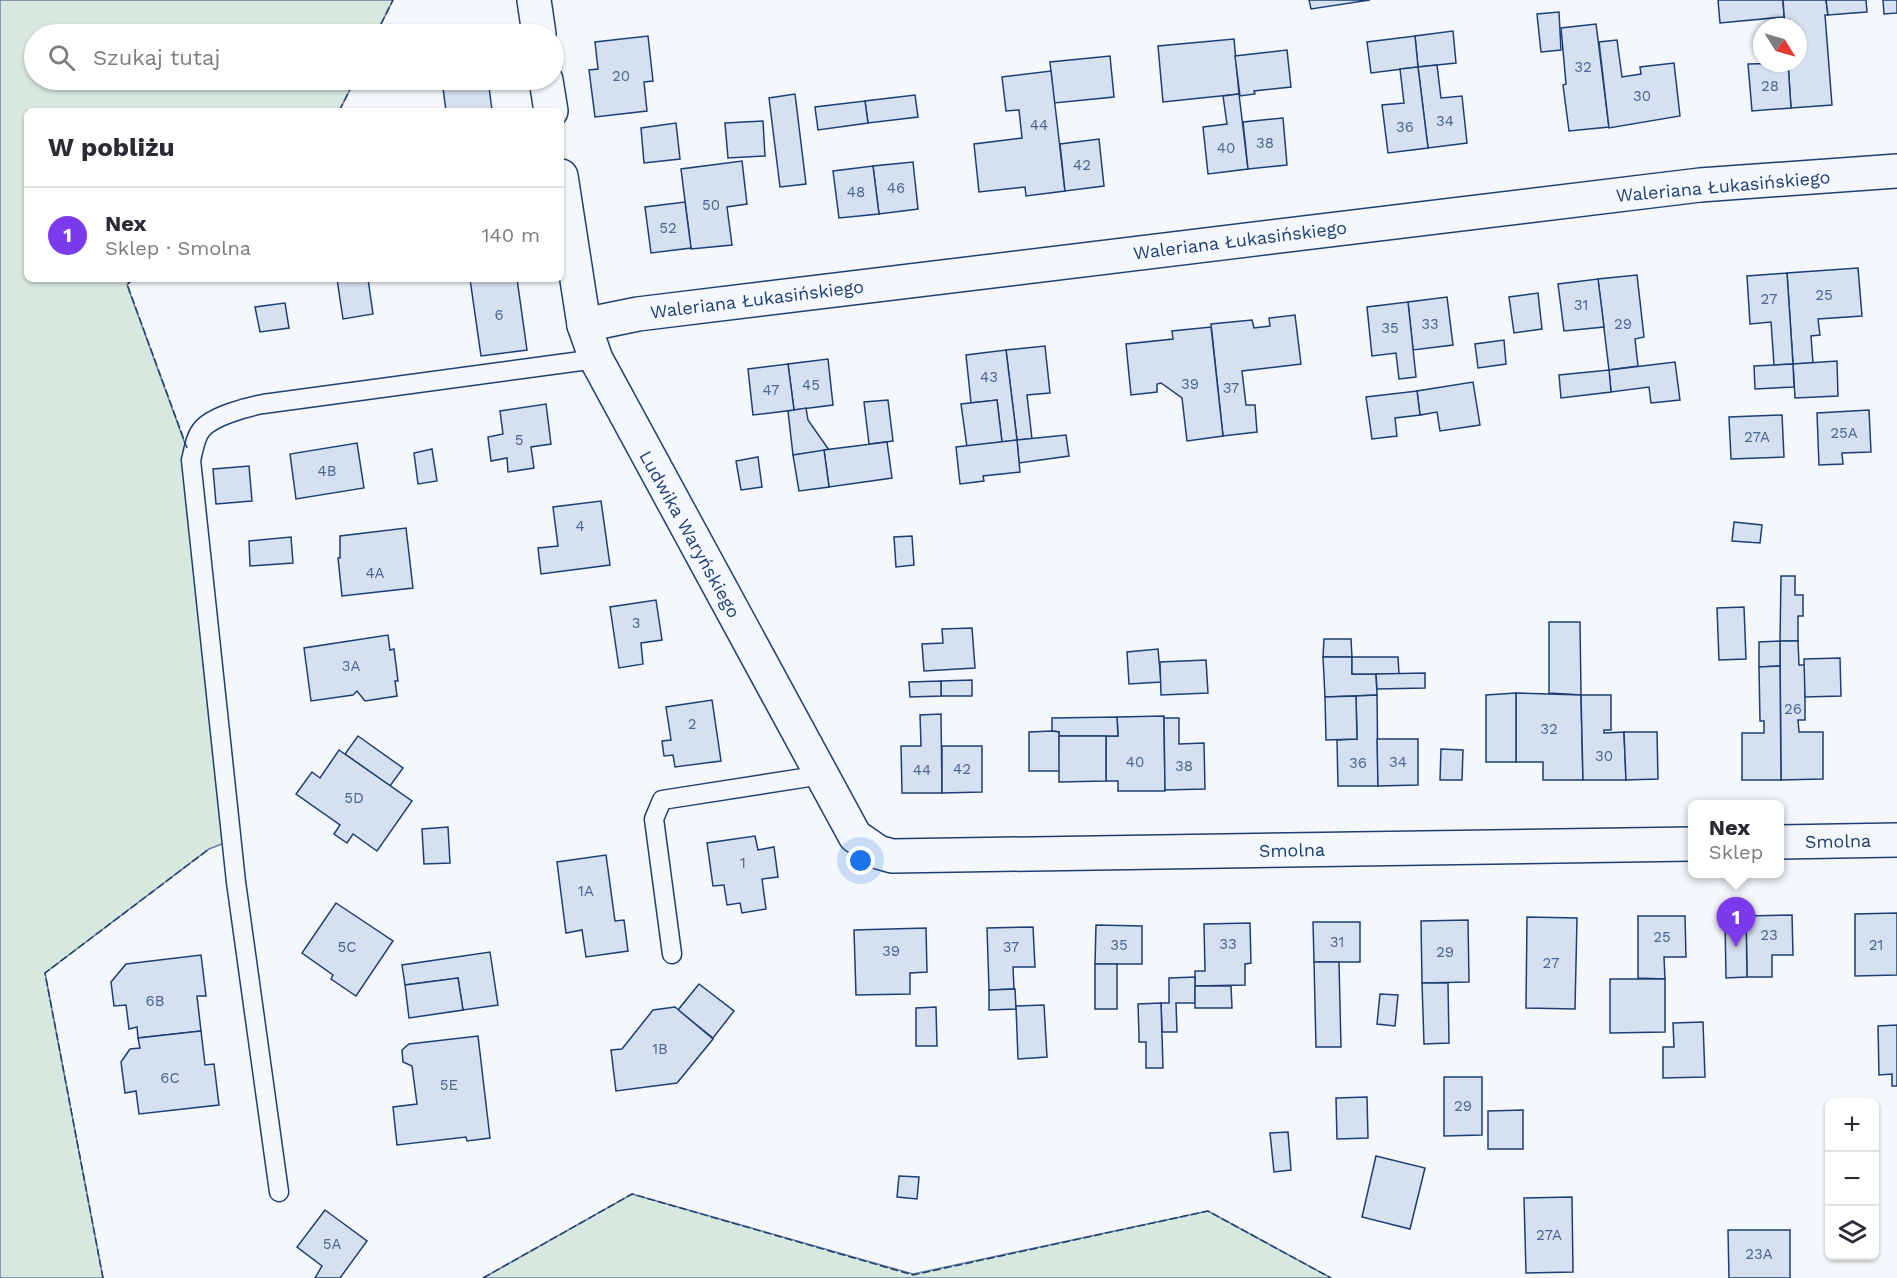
<!DOCTYPE html>
<html lang="pl">
<head>
<meta charset="utf-8">
<style>
	:root { --surface:#fff; --page:#f7f7f7; --text:#2b2b33; --muted:#7c7c81; --line:#e1e1e2; --accent:#7c3aed }
	body { margin:0; font-family:"Work Sans",sans-serif; background:var(--page); color:var(--text) }
	.controls { position:absolute; right:18px; bottom:18px; display:grid; overflow:hidden; border-radius:9px; box-shadow:0 2px 4px #0004 }
	.controls button { width:54px; height:54px; display:grid; place-items:center; padding:0; border:0; border-bottom:2px solid var(--line); background:var(--surface); color:var(--text); font:30px sans-serif }
	.compass { position:absolute; left:1753px; top:18px; width:54px; height:54px; border-radius:50%; background:var(--surface); box-shadow:0 2px 4px #0004; rotate:127deg }
	.you { position:absolute; left:861px; top:861px; width:21px; height:21px; margin:-15px; border:4px solid #fff; border-radius:50%; background:#1a73e8; box-shadow:0 0 0 9px #1a73e833 }
	.badge { display:grid; place-items:center; width:39px; height:39px; border-radius:50%; background:var(--accent); color:#fff; font-size:20px; font-weight:700 }
	.pin { position:absolute; translate:-50% -50px; filter:drop-shadow(0 2px 3px #0008) }
	.pin::after { content:''; position:absolute; top:32px; width:21px; height:18px; background:inherit; clip-path:polygon(0 0,100% 0,50% 100%) }
	.popup { position:absolute; left:1688px; top:800px; width:96px; height:78px; box-sizing:border-box; display:grid; place-content:center; border-radius:9px; background:var(--surface); filter:drop-shadow(0 2px 4px #0005); font-size:20px; white-space:nowrap; color:var(--muted) }
	.popup b { font-size:22px; color:var(--text) }
	.popup::after { content:''; position:absolute; left:50%; top:100%; margin-left:-12px; border:12px solid transparent; border-top-color:var(--surface) }
	.list { margin:0; padding:0; list-style:none }
	h2 { display:flex; justify-content:space-between; align-items:center; height:78px; margin:0; padding:0 24px; font-size:26px }
	h2 small { font-size:20px; font-weight:400; color:var(--muted) }
	.list li { display:grid; grid-template-columns:39px 1fr auto; gap:18px; align-items:center; box-sizing:border-box; height:96px; padding:0 24px; border-top:2px solid var(--line) }
	.list b { display:block; font-size:22px; white-space:nowrap }
	.list p { margin:0; font-size:20px; white-space:nowrap; color:var(--muted) }
	.list em { font-size:20px; font-style:normal; color:var(--muted) }
	.icon { flex:none; width:33px; height:33px; fill:none; stroke:currentColor; stroke-width:2; stroke-linecap:round; stroke-linejoin:round }
	.map { position:relative; flex:none; width:1897px; height:1278px; overflow:hidden }
	.search { position:absolute; background:var(--surface); box-shadow:0 2px 4px #0004; left:24px; top:24px; width:540px; height:66px; display:flex; align-items:center; gap:15px; box-sizing:border-box; padding:0 21px; border-radius:33px; color:var(--muted); font-size:22px }
	.panel { position:absolute; background:var(--surface); box-shadow:0 2px 4px #0004; left:24px; top:108px; width:540px; height:174px; border-radius:9px }
	.map>svg:first-child { display:block }
</style>
</head>
<body>
<div class="map">
<svg width="1897" height="1278" viewBox="0 0 1897 1278">
	<rect width="100%" height="100%" fill="#f4f7fb"/>
	<g fill="#d7e8df" stroke="#687fa3" stroke-width="1.5">
		<path d="M0 0H393L376 34H34V80H355L339 111H27V279H134L127 285 191 460 232 840 209 849 45 973 103 1278H0Z"/>
		<path d="M632 1194 913 1274 1208 1211 1331 1278H483Z"/>
	</g>
	<g fill="#d5e0f0" stroke="#1d3f73" stroke-width="1.5">
		<path d="M1309 0H1370L1311 9Z"/>
		<path d="M1718 0H1783L1784 17 1720 23Z"/>
		<path d="M1783 0H1826L1828 15H1825L1832 105 1791 108 1788 63H1798V27H1785Z"/>
		<path d="M1826 0H1866L1867 12 1828 15Z"/>
		<path d="M1883 0H1897V13L1884 14Z"/>
		<path d="M1559 12 1561 50 1541 52 1537 14Z"/>
		<path d="M1596 24 1609 127 1569 131 1563 85 1566 84 1561 28Z"/>
		<path d="M1453 31 1456 63 1418 67 1415 36Z"/>
		<path d="M648 36 653 81 644 82 647 111 595 117 589 70 598 69 595 42Z"/>
		<path d="M1415 36 1418 67 1371 73 1367 42Z"/>
		<path d="M1234 39 1239 94 1163 102 1158 46Z"/>
		<path d="M1617 40 1622 77 1641 74 1640 67 1674 63 1680 116 1609 128 1599 42Z"/>
		<path d="M1287 50 1291 87 1254 91 1255 94 1240 96 1235 56Z"/>
		<path d="M1110 56 1114 97 1054 103 1050 62Z"/>
		<path d="M1788 63 1791 108 1752 111 1748 64Z"/>
		<path d="M1437 65 1441 98 1462 96 1467 143 1428 148 1418 67Z"/>
		<path d="M1418 67 1428 148 1388 153 1382 105 1404 103 1400 69Z"/>
		<path d="M1051 71 1065 191 1026 196 1025 187 979 192 974 144 1022 138 1019 110 1006 111 1002 77Z"/>
		<path d="M442 80H488L492 110 446 111Z"/>
		<path d="M795 94 806 184 780 187 769 98Z"/>
		<path d="M1239 94 1248 169 1208 174 1203 127 1227 124 1223 96Z"/>
		<path d="M915 95 918 117 868 123 865 101Z"/>
		<path d="M865 101 868 123 818 130 815 107Z"/>
		<path d="M1283 118 1287 165 1248 169 1243 122Z"/>
		<path d="M763 121 765 156 728 158 725 123Z"/>
		<path d="M676 123 680 159 644 163 641 128Z"/>
		<path d="M1099 139 1104 186 1065 191 1060 144Z"/>
		<path d="M742 161 747 204 727 207 732 245 691 249 681 169Z"/>
		<path d="M913 162 918 209 879 214 873 166Z"/>
		<path d="M873 166 879 214 839 218 833 171Z"/>
		<path d="M685 202 691 248 651 253 645 207Z"/>
		<path d="M1858 268 1862 316 1818 319 1820 335 1811 336 1813 363 1793 364 1787 273Z"/>
		<path d="M1787 273 1793 364 1774 365 1771 322 1750 324 1747 276Z"/>
		<path d="M1637 275 1644 337 1635 339 1638 366 1609 370 1598 279Z"/>
		<path d="M337 279H368L373 314 343 319Z"/>
		<path d="M470 279H517L527 350 481 356Z"/>
		<path d="M1598 279 1604 327 1564 331 1558 284Z"/>
		<path d="M1538 293 1542 329 1514 333 1509 297Z"/>
		<path d="M1447 297 1453 345 1413 350 1408 302Z"/>
		<path d="M1408 302 1416 377 1399 379 1396 353 1372 356 1367 307Z"/>
		<path d="M285 303 289 328 260 332 255 307Z"/>
		<path d="M1295 315 1301 364 1242 371 1246 405H1255L1257 432 1223 436 1211 324 1252 320 1254 328 1270 326 1269 318Z"/>
		<path d="M1211 327 1223 436 1187 441 1182 398 1161 383 1157 384V392L1131 395 1126 344 1173 339 1172 331Z"/>
		<path d="M1504 340 1506 364 1478 368 1475 344Z"/>
		<path d="M1045 346 1050 393 1027 395 1032 439 1017 440 1006 350Z"/>
		<path d="M1006 350 1017 440 1002 442 997 400 971 403 966 355Z"/>
		<path d="M828 359 833 405 794 410 788 364Z"/>
		<path d="M1837 361 1838 396 1795 398 1793 364Z"/>
		<path d="M1675 362 1680 400 1651 403 1649 387 1611 392 1609 370Z"/>
		<path d="M788 364 794 410 753 415 748 369Z"/>
		<path d="M1793 364 1794 387 1755 389 1754 366Z"/>
		<path d="M1609 370 1611 392 1561 398 1559 375Z"/>
		<path d="M1473 382 1480 425 1440 431 1437 412 1420 415 1417 391Z"/>
		<path d="M1417 391 1420 415 1395 418 1397 436 1372 439 1366 397Z"/>
		<path d="M888 400 893 441 869 444 864 402Z"/>
		<path d="M997 400 1002 442 967 447 961 404Z"/>
		<path d="M546 404 551 444 531 447 534 468 508 472 507 458 491 461 488 437 503 434 500 411Z"/>
		<path d="M806 408 808 420 829 450 793 455 788 411Z"/>
		<path d="M1869 410 1871 452 1842 453 1843 464 1819 465 1817 413Z"/>
		<path d="M1782 415 1784 457 1731 459 1729 417Z"/>
		<path d="M1066 435 1069 456 1019 463 1017 440Z"/>
		<path d="M1017 440 1020 472 983 476 984 481 960 484 956 447Z"/>
		<path d="M887 442 892 478 829 487 824 450Z"/>
		<path d="M357 443 364 488 296 499 290 454Z"/>
		<path d="M432 449 437 481 418 484 414 453Z"/>
		<path d="M824 450 829 487 799 491 793 455Z"/>
		<path d="M758 457 762 487 741 490 736 461Z"/>
		<path d="M249 466 252 501 216 504 213 469Z"/>
		<path d="M601 501 610 565 541 574 538 548 558 546 553 507Z"/>
		<path d="M1734 522 1762 525 1760 543 1732 541Z"/>
		<path d="M406 528 413 588 342 596 338 558H340V536Z"/>
		<path d="M912 536 914 565 896 567 894 537Z"/>
		<path d="M291 537 293 563 250 566 249 541Z"/>
		<path d="M1781 576H1795V595H1803V616H1798V641H1780Z"/>
		<path d="M656 600 662 640 641 643 643 664 619 668 610 607Z"/>
		<path d="M1744 607 1746 659 1719 660 1717 608Z"/>
		<path d="M1549 622H1580L1581 695 1549 693Z"/>
		<path d="M972 628 975 668 924 671 922 644 943 643 942 629Z"/>
		<path d="M388 635 390 650 394 649 398 681H395L397 696 365 701 357 691 353 695 311 701 304 648Z"/>
		<path d="M1324 639H1351L1352 657H1323Z"/>
		<path d="M1780 641H1798L1799 665H1805V720H1798L1799 732H1823V779L1781 780Z"/>
		<path d="M1780 641V666L1759 667V642Z"/>
		<path d="M1158 649 1161 682 1129 684 1127 652Z"/>
		<path d="M1323 657H1352V674H1376L1377 695 1325 697Z"/>
		<path d="M1352 657H1398L1399 674H1352Z"/>
		<path d="M1840 658 1841 696 1805 697 1804 659Z"/>
		<path d="M1206 660 1208 693 1161 695 1160 662Z"/>
		<path d="M1780 666 1781 780H1742V733H1764V721H1760L1759 667Z"/>
		<path d="M1425 673V688L1377 689 1376 674Z"/>
		<path d="M972 680V696H941V681Z"/>
		<path d="M941 681V696L910 697 909 682Z"/>
		<path d="M1516 693 1581 695 1583 780H1543V762H1516Z"/>
		<path d="M1516 693V762H1486V695Z"/>
		<path d="M1377 695 1378 786H1338L1337 740 1357 739 1356 696Z"/>
		<path d="M1581 695H1611V730H1604V733L1624 732 1626 780H1583Z"/>
		<path d="M1356 696 1357 739 1326 740 1325 697Z"/>
		<path d="M712 700 721 761 675 767 673 755 664 756 662 741 671 740 666 707Z"/>
		<path d="M941 714 942 793H902L901 746H921L920 715Z"/>
		<path d="M1164 716 1165 791H1118V781H1106V736H1118L1117 717Z"/>
		<path d="M1117 717 1118 736H1059V732L1052 731V718Z"/>
		<path d="M1164 718H1179V744L1204 743 1205 789 1165 790Z"/>
		<path d="M1052 731 1059 732 1060 771H1029V732Z"/>
		<path d="M1624 732H1657L1658 779 1626 780Z"/>
		<path d="M358 736 403 768 390 786 345 754Z"/>
		<path d="M1059 736H1106V781L1059 782Z"/>
		<path d="M1377 739H1418V785L1378 786Z"/>
		<path d="M942 746H982V792L942 793Z"/>
		<path d="M1441 749 1463 750 1462 780H1440Z"/>
		<path d="M339 750 412 801 377 851 353 834 347 843 334 834 340 825 296 794 312 772 320 778Z"/>
		<path d="M448 827 450 863 424 864 422 829Z"/>
		<path d="M755 836 758 850 774 847 778 877 762 879 766 909 742 913 740 903 727 905 724 885 713 886 707 843Z"/>
		<path d="M606 855 615 921 624 920 628 951 586 957 582 930 566 933 557 862Z"/>
		<path d="M336 903 393 941 356 996 331 979 333 975 302 953Z"/>
		<path d="M1897 913V975L1855 976V914Z"/>
		<path d="M1792 915 1793 955H1772V977H1747L1746 916Z"/>
		<path d="M1638 916H1685L1686 957H1664L1665 979 1638 978Z"/>
		<path d="M1746 916 1747 977 1726 978 1725 917Z"/>
		<path d="M1527 917 1577 918 1575 1009 1526 1008Z"/>
		<path d="M1468 920 1469 982 1422 983 1421 921Z"/>
		<path d="M1313 922H1360V962H1314Z"/>
		<path d="M1250 923 1251 963 1245 964V985L1195 986V971H1205L1204 924Z"/>
		<path d="M1096 925 1142 926V964H1095Z"/>
		<path d="M1033 927 1035 967H1013L1014 989 989 990 987 928Z"/>
		<path d="M926 928 927 972 910 973V994L856 995 854 930Z"/>
		<path d="M490 952 498 1005 463 1010 458 978 405 985 402 965Z"/>
		<path d="M201 955 206 996H197L201 1031 138 1038 137 1027 129 1029 126 1005 114 1006 111 982 126 964Z"/>
		<path d="M1314 962H1339L1341 1047H1316Z"/>
		<rect x="1095" y="964" width="22" height="45"/>
		<path d="M1195 977V1003H1176L1177 1032H1162L1161 1003H1169V978Z"/>
		<path d="M458 978 463 1010 409 1018 405 985Z"/>
		<path d="M1610 979H1665V1032L1610 1033Z"/>
		<path d="M1422 983H1448L1449 1043 1424 1044Z"/>
		<path d="M699 984 734 1011 713 1038 678 1010Z"/>
		<path d="M1195 986H1231L1232 1008H1195Z"/>
		<path d="M1015 989 1016 1009 989 1010V990Z"/>
		<path d="M1380 994 1398 995 1395 1026 1377 1024Z"/>
		<path d="M1161 1003 1163 1068H1146V1042H1139V1035L1138 1004Z"/>
		<path d="M1044 1005 1047 1057 1018 1059 1016 1006Z"/>
		<path d="M675 1007 713 1039 677 1083 616 1091 611 1050 622 1049 653 1010Z"/>
		<path d="M936 1007 937 1046H916V1008Z"/>
		<path d="M1703 1022 1705 1077 1663 1078V1047H1674L1673 1023Z"/>
		<path d="M1897 1025V1086H1892V1074L1879 1075 1878 1026Z"/>
		<path d="M201 1031 205 1065 214 1064 219 1105 139 1114 136 1091 125 1093 121 1062 130 1049 140 1048 138 1038Z"/>
		<path d="M478 1036 490 1138 467 1141 466 1137 397 1145 393 1107 417 1104 412 1066 403 1062 402 1050 409 1044Z"/>
		<path d="M1444 1077H1482V1135L1444 1136Z"/>
		<path d="M1367 1097 1368 1138 1337 1139 1336 1098Z"/>
		<path d="M1523 1110V1149H1488V1111Z"/>
		<path d="M1288 1132 1291 1170 1274 1172 1270 1133Z"/>
		<path d="M1376 1156 1425 1168 1410 1229 1362 1217Z"/>
		<path d="M899 1176 919 1177 917 1199 897 1197Z"/>
		<path d="M1572 1197 1573 1272 1526 1273 1524 1198Z"/>
		<path d="M325 1210 367 1241 340 1278H315L322 1266 297 1247Z"/>
		<path d="M1728 1230H1790V1278H1729Z"/>
	</g>
	<g fill="none" stroke-linecap="round" stroke-linejoin="round">
		<defs>
			<g id="service">
				<path d="M672 954 654 819 662 800 822 775"/>
				<path d="M279 1192 236 882 191 460C194 449 195 437 202 429 213 416 247 407 263 404L596 359"/>
			</g>
			<g id="minor">
				<path d="M534 0 539 34"/>
				<path d="M546 80 551 111"/>
				<path d="M561 176 584 325 596 359 855 836 878 852 892 856 1692 844"/>
				<path d="M584 325 638 314 1700 185 1897 171"/>
				<path d="M1780 842 1897 840"/>
			</g>
		</defs>
		<use href="#service" stroke="#1d3f73" stroke-width="21"/>
		<use href="#minor" stroke="#1d3f73" stroke-width="36"/>
		<use href="#service" stroke="#f4f7fb" stroke-width="18"/>
		<use href="#minor" stroke="#f4f7fb" stroke-width="33"/>
		<g stroke="#1d3f73" stroke-width="1.5" stroke-dasharray="8 3" stroke-linecap="butt">
			<path d="M376 34 393 0"/>
			<path d="M339 111 355 80"/>
			<path d="M134 279 127 284 187 448"/>
			<path d="M103 1278 45 973 209 849"/>
			<path d="M483 1278 632 1194 913 1275 1208 1211 1331 1278"/>
		</g>
	</g>
	<g text-anchor="middle" dominant-baseline="central" stroke-width="4.5" stroke-linejoin="round" paint-order="stroke">
		<g font-size="15" fill="#4b6792">
			<text x="1583" y="67">32</text>
			<text x="621" y="76">20</text>
			<text x="1770" y="86">28</text>
			<text x="1642" y="96">30</text>
			<text x="1445" y="121">34</text>
			<text x="1039" y="125">44</text>
			<text x="1405" y="127">36</text>
			<text x="1265" y="143">38</text>
			<text x="1226" y="148">40</text>
			<text x="1082" y="165">42</text>
			<text x="896" y="188">46</text>
			<text x="856" y="192">48</text>
			<text x="711" y="205">50</text>
			<text x="668" y="228">52</text>
			<text x="1824" y="295">25</text>
			<text x="1769" y="299">27</text>
			<text x="1581" y="305">31</text>
			<text x="499" y="315">6</text>
			<text x="1430" y="324">33</text>
			<text x="1623" y="324">29</text>
			<text x="1390" y="328">35</text>
			<text x="989" y="377">43</text>
			<text x="1190" y="384">39</text>
			<text x="811" y="385">45</text>
			<text x="1231" y="388">37</text>
			<text x="771" y="390">47</text>
			<text x="1844" y="433">25A</text>
			<text x="1757" y="437">27A</text>
			<text x="519" y="440">5</text>
			<text x="327" y="471">4B</text>
			<text x="580" y="526">4</text>
			<text x="375" y="573">4A</text>
			<text x="636" y="623">3</text>
			<text x="351" y="666">3A</text>
			<text x="1793" y="709">26</text>
			<text x="692" y="724">2</text>
			<text x="1549" y="729">32</text>
			<text x="1604" y="756">30</text>
			<text x="1135" y="762">40</text>
			<text x="1398" y="762">34</text>
			<text x="1358" y="763">36</text>
			<text x="1184" y="766">38</text>
			<text x="962" y="769">42</text>
			<text x="922" y="770">44</text>
			<text x="354" y="798">5D</text>
			<text x="743" y="863">1</text>
			<text x="586" y="891">1A</text>
			<text x="1769" y="935">23</text>
			<text x="1662" y="937">25</text>
			<text x="1337" y="942">31</text>
			<text x="1228" y="944">33</text>
			<text x="1119" y="945">35</text>
			<text x="1876" y="945">21</text>
			<text x="347" y="947">5C</text>
			<text x="1011" y="947">37</text>
			<text x="891" y="951">39</text>
			<text x="1445" y="952">29</text>
			<text x="1551" y="963">27</text>
			<text x="155" y="1001">6B</text>
			<text x="660" y="1049">1B</text>
			<text x="170" y="1078">6C</text>
			<text x="449" y="1085">5E</text>
			<text x="1463" y="1106">29</text>
			<text x="1549" y="1235">27A</text>
			<text x="332" y="1244">5A</text>
			<text x="1759" y="1254">23A</text>
		</g>
		<g font-size="18" fill="#1d3f73" stroke="#f4f7fb">
			<text transform="translate(1723 186) rotate(-5)">Waleriana Łukasińskiego</text>
			<text transform="translate(1240 240) rotate(-7)">Waleriana Łukasińskiego</text>
			<text transform="translate(757 299) rotate(-7)">Waleriana Łukasińskiego</text>
			<text transform="translate(690 534) rotate(61)">Ludwika Waryńskiego</text>
			<text transform="translate(1838 841) rotate(-1)">Smolna</text>
			<text transform="translate(1292 850) rotate(-1)">Smolna</text>
		</g>
	</g>
</svg>
<div class="controls">
<button>+</button>
<button>−</button>
<button><svg class="icon" aria-label="layers" viewBox="0 0 24 24"><path d="M12 4l9 5-9 5-9-5zM3 14l9 5 9-5"/></svg></button>
</div>
<svg class="compass" viewBox="-18 -18 36 36"><path d="M0-13l5 13h-10z" fill="#e53935"/><path d="M0 13l5-13h-10z" fill="#7c7c81"/></svg>
<div class="you"></div>
<div class="pin badge" style="left:1736px;top:947px">1</div>
<div class="popup"><b>Nex</b>Sklep</div>
<div class="search"><svg class="icon" aria-label="search" viewBox="0 0 24 24"><circle cx="10" cy="10" r="6"/><path d="M15 15l6 6"/></svg>Szukaj tutaj</div>
<section class="panel">
<h2>W pobliżu<small></small></h2>
<ul class="list">
<li><span class="badge">1</span><div><b>Nex</b><p>Sklep · Smolna</p></div><em>140 m</em></li>
</ul>
</section>
</div>
</body>
</html>
